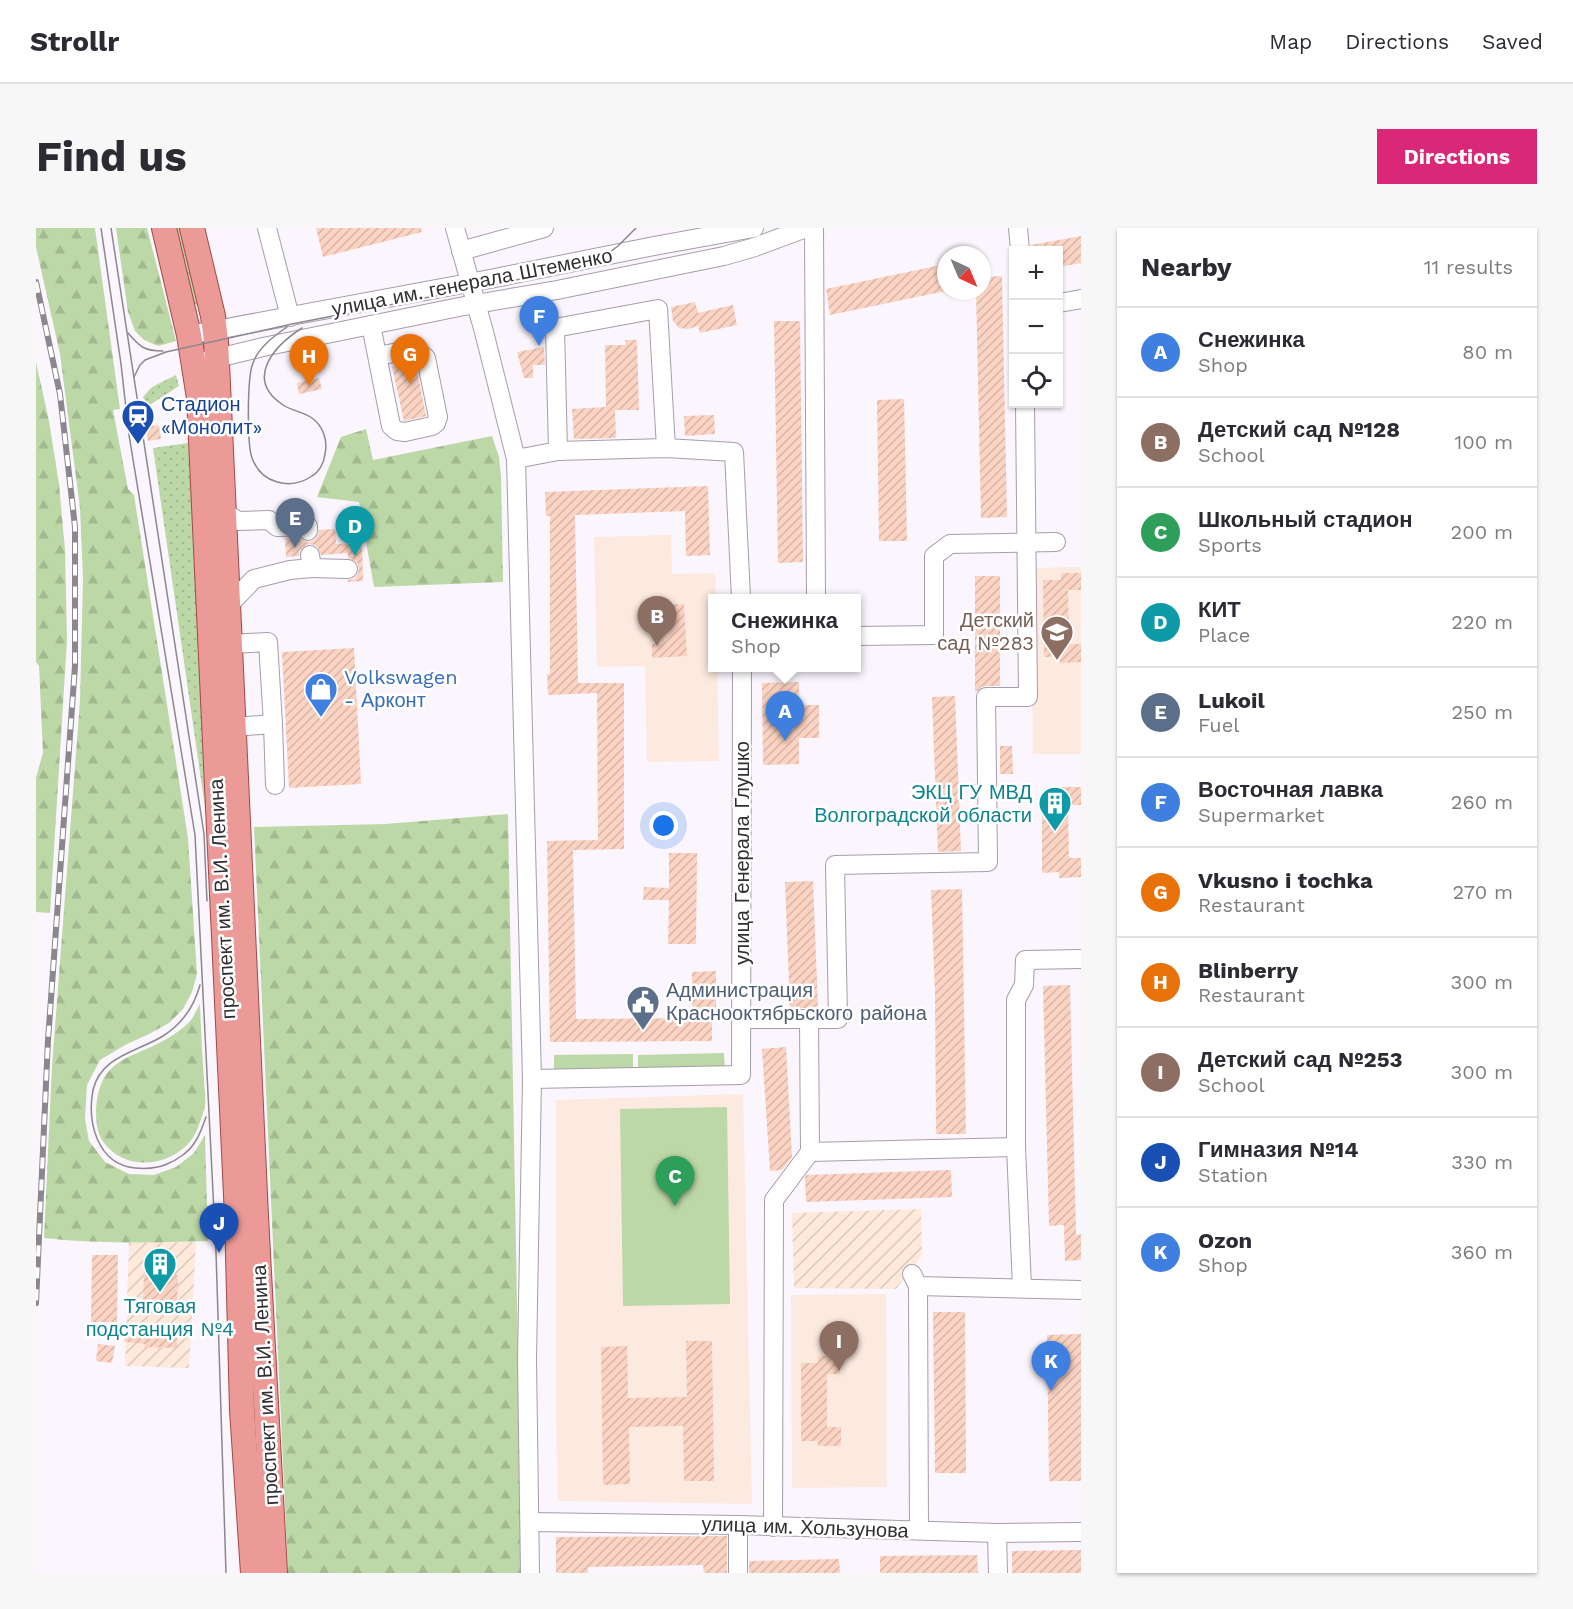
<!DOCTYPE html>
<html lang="en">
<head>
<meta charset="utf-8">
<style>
	:root { --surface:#fff; --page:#f7f7f7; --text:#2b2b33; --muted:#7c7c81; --line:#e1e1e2; --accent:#db2777 }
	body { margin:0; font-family:"Work Sans",sans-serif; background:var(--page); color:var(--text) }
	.controls { position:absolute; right:18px; top:18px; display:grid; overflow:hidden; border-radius:0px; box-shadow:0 2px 4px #0004 }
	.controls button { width:54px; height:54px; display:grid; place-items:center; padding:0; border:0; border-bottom:2px solid var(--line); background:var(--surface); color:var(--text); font:30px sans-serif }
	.compass { position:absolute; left:901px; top:18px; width:54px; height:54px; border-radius:50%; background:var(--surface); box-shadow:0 2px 4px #0004; rotate:136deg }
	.you { position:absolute; left:628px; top:598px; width:21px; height:21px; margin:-15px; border:4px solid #fff; border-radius:50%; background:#1a73e8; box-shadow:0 0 0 9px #1a73e833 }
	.badge { display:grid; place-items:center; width:39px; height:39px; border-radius:50%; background:var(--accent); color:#fff; font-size:20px; font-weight:700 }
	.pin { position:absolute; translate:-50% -50px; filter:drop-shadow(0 2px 3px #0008) }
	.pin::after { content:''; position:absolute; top:32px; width:21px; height:18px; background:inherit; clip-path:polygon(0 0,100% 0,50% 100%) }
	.popup { position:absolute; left:672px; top:366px; width:153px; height:78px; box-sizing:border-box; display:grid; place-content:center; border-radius:0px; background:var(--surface); filter:drop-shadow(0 2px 4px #0005); font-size:20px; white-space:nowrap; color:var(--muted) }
	.popup b { font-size:22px; color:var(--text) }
	.popup::after { content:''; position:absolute; left:50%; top:100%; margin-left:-12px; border:12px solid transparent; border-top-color:var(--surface) }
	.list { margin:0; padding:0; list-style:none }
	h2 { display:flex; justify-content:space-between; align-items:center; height:78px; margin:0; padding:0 24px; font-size:26px }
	h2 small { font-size:20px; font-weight:400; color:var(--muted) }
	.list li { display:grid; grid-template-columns:39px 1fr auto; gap:18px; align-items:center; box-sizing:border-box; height:90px; padding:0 24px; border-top:2px solid var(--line) }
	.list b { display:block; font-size:22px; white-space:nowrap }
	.list p { margin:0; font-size:20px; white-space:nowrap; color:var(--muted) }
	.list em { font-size:20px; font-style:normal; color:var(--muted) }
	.icon { flex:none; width:33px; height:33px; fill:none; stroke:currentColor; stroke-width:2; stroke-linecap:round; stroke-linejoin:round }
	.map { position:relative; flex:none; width:1045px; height:1345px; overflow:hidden; border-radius:0px }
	header { display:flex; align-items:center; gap:36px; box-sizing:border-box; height:84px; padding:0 30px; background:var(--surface); border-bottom:2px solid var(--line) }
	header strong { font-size:28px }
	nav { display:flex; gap:33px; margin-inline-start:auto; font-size:21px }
	.intro { display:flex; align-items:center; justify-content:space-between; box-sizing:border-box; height:144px; padding:0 36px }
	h1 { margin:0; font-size:42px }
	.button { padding:15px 27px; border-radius:0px; background:var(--accent); color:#fff; font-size:21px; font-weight:700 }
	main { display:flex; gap:36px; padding:0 36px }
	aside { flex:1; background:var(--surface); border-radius:0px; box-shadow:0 2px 4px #0004 }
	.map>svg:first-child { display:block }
</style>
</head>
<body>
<header>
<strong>Strollr</strong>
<nav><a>Map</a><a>Directions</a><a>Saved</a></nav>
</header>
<div class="intro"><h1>Find us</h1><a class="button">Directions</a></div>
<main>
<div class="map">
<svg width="1045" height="1345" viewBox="0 0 1045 1345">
	<defs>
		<pattern id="industrial-furrows" width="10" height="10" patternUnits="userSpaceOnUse" patternTransform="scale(1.5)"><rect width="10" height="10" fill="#fee9da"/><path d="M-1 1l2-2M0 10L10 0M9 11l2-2" fill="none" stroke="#dac8bc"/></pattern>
		<pattern id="grass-dots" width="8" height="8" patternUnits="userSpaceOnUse" patternTransform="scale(1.5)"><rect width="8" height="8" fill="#bdd8a7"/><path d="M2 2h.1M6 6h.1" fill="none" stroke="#a3ba90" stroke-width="1.8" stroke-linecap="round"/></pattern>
		<pattern id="forest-firs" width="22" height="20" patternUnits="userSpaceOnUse" patternTransform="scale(1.5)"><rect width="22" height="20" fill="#bdd8a7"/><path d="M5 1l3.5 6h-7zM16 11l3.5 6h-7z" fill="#a3ba90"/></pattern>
		<pattern id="building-hatch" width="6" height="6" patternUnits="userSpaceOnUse" patternTransform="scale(1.5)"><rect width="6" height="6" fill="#fbd3c2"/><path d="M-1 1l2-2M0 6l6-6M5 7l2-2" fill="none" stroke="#d8b5a7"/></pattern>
	</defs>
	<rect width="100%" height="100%" fill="#fbf5fe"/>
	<g fill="url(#industrial-furrows)">
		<path d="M885 981 886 1027 860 1061 758 1060 756 985Z"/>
		<path d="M160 1014 153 1140 89 1138 93 1015Z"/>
	</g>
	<g fill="#fceae0">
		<path d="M635 307 636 346 679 345 680 370H677V440H681L683 533 611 534 609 438 561 439 558 309Z"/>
		<path d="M1045 339V526H997L995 340Z"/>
		<path d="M707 866 716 1276 522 1273 520 1183V872Z"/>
		<path d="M850 1066 851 1259 756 1260 755 1067Z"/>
	</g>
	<g fill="url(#grass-dots)">
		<path d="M140 0H151L163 78 160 77 157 74Z"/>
		<path d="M140 147 143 158 112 178 107 169 116 159Z"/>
		<path d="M152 215 174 580 169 579 117 220Z"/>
	</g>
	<g fill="url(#forest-firs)">
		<path d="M0 0H59L84 181 77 182 92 261 98 267 152 610 161 746 156 764 147 781 133 795 113 806 89 817 64 832 51 857 49 891 53 913 69 934 93 946 118 947 140 939 158 925 169 907 172 1013C117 1015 63 1016 8 1010L16 838 44 473 47 350 44 280 24 126 0 19Z"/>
		<path d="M80 0H111L140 113 122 118 108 112 99 103 92 84Z"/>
		<path d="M0 134 13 193 23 256 29 322 31 412 14 685 0 684V549L7 525 3 438 0 434Z"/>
		<path d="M330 201 337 232 456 208 463 229 465 248 467 354 338 359 323 274 281 269 305 209Z"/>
		<path d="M472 586 486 1345H252L218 599 350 596Z"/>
		<path d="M164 776C165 801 166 825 168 850 168 860 171 872 168 882 165 892 160 907 153 915 130 940 86 943 66 912 57 897 59 869 66 854 75 833 98 827 117 818 128 813 147 802 155 792 158 788 161 781 164 776Z"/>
	</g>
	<g fill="#bdd8a7">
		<path d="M688 825 689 845 602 846V827Z"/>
		<path d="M597 826V847L518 848V827Z"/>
		<path d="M691 879 694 1076 587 1078 584 881Z"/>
	</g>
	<g fill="url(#building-hatch)">
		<path d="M280 0H385L386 4 287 29Z"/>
		<path d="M1045 8V35L1023 39V22H995V17Z"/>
		<path d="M910 36V63L794 87 790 61Z"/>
		<path d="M966 48 971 289 945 290 940 63H946V49Z"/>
		<path d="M659 74 662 85 697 77 701 97 664 105 662 98 652 101 643 100 637 93 635 79Z"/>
		<path d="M738 93H764L767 334 742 335Z"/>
		<path d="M589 112H601L603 182H579L580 210 538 211 536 181 570 179 569 117H590Z"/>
		<path d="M508 119 509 137H497V150H488L481 124Z"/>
		<path d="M377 134 380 136 390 188 368 193 356 139Z"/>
		<path d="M283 150 286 161 263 166 261 155Z"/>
		<path d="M868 171 871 313H843L841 172Z"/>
		<path d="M678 187 679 206 649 208 648 188Z"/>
		<path d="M123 197 125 211 112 213 109 199Z"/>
		<path d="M672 258 674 327 650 328 649 283 539 287 542 455H588V621L537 622 540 791 656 790V744L680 743V791H676V813L514 814 511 613 562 612 561 465 512 467 511 446H514V288H510L509 264Z"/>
		<path d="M299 301 300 316 326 315 327 353 312 354V352L318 351 321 347 323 341 322 336 318 332 312 330V325L285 327 282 320 279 317 273 316 267 319 263 323V328L250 329 249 310H263L267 313 273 314 277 313 281 309 283 302Z"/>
		<path d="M1025 345H1045V362H1032L1033 416H1045V434L1024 435V429H1008L1007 352H1025Z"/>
		<path d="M939 348H964V458H949L945 459 941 463H939Z"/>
		<path d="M648 376 651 428 616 430V416H626L625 390H615L614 377Z"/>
		<path d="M318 420 325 556 253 560 246 424Z"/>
		<path d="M763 454V477H783V510H763V536L727 537 726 455Z"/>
		<path d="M919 468 925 623 902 624 896 469Z"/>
		<path d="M964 518H976L977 546H964Z"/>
		<path d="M1024 559H1045V577H1032L1033 630H1045V649L1023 650V644L1006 645V566H1024Z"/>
		<path d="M633 625H661L660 716H632L633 672H607L608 659 633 660Z"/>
		<path d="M777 653 782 780H754L749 654Z"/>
		<path d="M926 661 930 906H900L899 764 895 662Z"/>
		<path d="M1034 757 1040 1007 1045 1006V1032L1029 1033 1028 997 1013 998 1007 758Z"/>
		<path d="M750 819 756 929 746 942 734 943 726 821Z"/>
		<path d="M915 942 916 969 770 974 769 949 771 947Z"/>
		<path d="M56 1027H82L81 1094H55Z"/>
		<path d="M108 1038H127L126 1047H142L141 1083 107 1082Z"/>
		<path d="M897 1084H929L930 1245H899Z"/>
		<path d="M90 1094 103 1095 102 1104 141 1105V1120L108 1119 109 1116 88 1114Z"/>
		<path d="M1045 1106V1253H1013L1011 1107Z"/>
		<path d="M650 1113H676L678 1253H648L647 1198 593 1199 594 1256 567 1257 565 1119 591 1118 592 1170 651 1169Z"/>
		<path d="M62 1116 79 1118 76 1135 60 1133Z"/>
		<path d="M782 1128H804V1146H791V1199H805V1218H782V1213H765V1135H782Z"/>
		<path d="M691 1308V1345H668L667 1337 552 1339V1345H520V1309Z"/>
		<path d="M1045 1322V1345H976V1323Z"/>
		<path d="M941 1327 942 1345H844V1328Z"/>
		<path d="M803 1331 804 1345H713V1333Z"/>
	</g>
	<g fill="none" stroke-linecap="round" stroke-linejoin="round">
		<defs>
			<g id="minor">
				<path d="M231 0 254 89"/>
				<path d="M419 0 448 104 480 231 496 851 491 1131 494 1345"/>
				<path d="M778 0 780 370"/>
				<path d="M982 0 984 22"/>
				<path d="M425 23 508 0"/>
				<path d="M1023 75 1045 71"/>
				<path d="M335 97 355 198 361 203 369 204 396 198 400 195 402 189 390 130 381 122 377 121 342 128"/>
				<path d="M153 107 454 51 618 18 718 0"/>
				<path d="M169 133 227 119 423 79 521 62 688 28 719 19 770 0"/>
				<path d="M522 223 519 100 622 81 630 220"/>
				<path d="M480 231 522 223 630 220 698 224 705 370"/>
				<path d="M187 283 202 293 233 292 241 299 272 298V303"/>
				<path d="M276 340 312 341"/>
				<path d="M192 378 218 351 254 342 276 340 274 327"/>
				<path d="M821 408 898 407V328L914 316 1020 314"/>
				<path d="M194 416 232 414 237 496"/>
				<path d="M198 499 237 496 239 557"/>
				<path d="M706 791H802L799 637 952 634 950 469H992L989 176"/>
				<path d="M496 851 705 847 706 440"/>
				<path d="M774 924 980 919"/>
				<path d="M876 1046 882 1058 1045 1062"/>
				<path d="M882 1058 883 1302"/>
				<path d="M986 1060 980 919V772L988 757 989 732 1045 731"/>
				<path d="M494 1294 702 1297 961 1305 1045 1304"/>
				<path d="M702 1297V1345"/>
				<path d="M737 1299 738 972 774 924 773 791"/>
				<path d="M961 1305 962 1345"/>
			</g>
			<g id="major">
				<path d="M128 0 153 107 163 170 201 989 206 1182 217 1345"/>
				<path d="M156 0 177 88 180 113 220 988 239 1345"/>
			</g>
		</defs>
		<use href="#minor" stroke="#a69dab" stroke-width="20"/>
		<use href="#major" stroke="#a14946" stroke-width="26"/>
		<use href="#minor" stroke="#fff" stroke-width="18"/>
		<use href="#major" stroke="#eb9a97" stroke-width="24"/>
		<g stroke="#8b878e" stroke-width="1.5">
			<path d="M65 0 85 136 93 207 159 607 180 1024 190 1345"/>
			<path d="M75 0 168 606 171 673"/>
			<path d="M251 99C238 108 222 120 217 135 211 149 211 216 216 230 225 255 254 263 276 248 283 244 288 235 289 226 292 212 287 198 276 190 268 184 256 183 247 177 208 151 238 118 266 100"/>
			<path d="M92 105C104 119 108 123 127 123"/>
			<path d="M98 149 104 137 109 132 130 124 256 96 536 41 562 33 582 18 600 0"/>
			<path d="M164 757C158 779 146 796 127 808 101 824 65 828 57 862 51 894 61 936 99 940 110 941 120 941 131 936 141 932 153 924 159 914 164 907 167 897 170 889"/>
		</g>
		<defs>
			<path id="rail" d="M0 54 24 166 39 299V438L12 812 0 1075"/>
		</defs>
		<use href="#rail" stroke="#8b878e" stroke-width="6"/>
		<use href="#rail" stroke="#fff" stroke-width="4" stroke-dasharray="11" stroke-linecap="butt"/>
	</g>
	<defs>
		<symbol id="station-pin" viewBox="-11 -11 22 30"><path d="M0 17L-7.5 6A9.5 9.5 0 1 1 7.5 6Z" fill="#1a4fb4" stroke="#fff"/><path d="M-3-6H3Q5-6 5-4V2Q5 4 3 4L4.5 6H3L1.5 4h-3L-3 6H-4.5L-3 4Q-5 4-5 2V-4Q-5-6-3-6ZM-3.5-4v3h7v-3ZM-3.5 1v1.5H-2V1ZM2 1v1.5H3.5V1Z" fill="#fff"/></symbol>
		<symbol id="school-pin" viewBox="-11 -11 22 30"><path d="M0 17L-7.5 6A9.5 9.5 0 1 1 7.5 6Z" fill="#8d6e63" stroke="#fff"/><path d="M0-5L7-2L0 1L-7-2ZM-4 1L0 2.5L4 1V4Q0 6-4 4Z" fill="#fff"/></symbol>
		<symbol id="shop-pin" viewBox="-11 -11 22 30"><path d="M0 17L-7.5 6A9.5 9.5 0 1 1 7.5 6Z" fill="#3f7fe0" stroke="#fff"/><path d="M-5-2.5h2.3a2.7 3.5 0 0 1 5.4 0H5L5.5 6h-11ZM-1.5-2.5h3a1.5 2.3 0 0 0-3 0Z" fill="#fff"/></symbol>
		<symbol id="building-pin" viewBox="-11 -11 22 30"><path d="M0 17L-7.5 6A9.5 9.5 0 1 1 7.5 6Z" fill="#0f9aa8" stroke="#fff"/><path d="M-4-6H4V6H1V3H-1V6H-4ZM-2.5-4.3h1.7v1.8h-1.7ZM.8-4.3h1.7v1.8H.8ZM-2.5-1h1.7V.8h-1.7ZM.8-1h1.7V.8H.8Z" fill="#fff"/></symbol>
		<symbol id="civic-pin" viewBox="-11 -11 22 30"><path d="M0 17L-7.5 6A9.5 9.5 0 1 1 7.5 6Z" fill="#5c6f8a" stroke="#fff"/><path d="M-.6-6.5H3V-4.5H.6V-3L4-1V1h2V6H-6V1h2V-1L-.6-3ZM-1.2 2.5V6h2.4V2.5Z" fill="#fff"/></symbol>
	</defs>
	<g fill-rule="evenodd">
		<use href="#station-pin" x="83" y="169" width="38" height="52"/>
		<use href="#school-pin" x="1002" y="385" width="38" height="52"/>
		<use href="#shop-pin" x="266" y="442" width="38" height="52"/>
		<use href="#building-pin" x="1000" y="556" width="38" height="52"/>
		<use href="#civic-pin" x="588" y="755" width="38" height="52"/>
		<use href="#building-pin" x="105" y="1017" width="38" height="52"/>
	</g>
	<g text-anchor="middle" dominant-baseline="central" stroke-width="5" stroke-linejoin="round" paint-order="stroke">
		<g font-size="20" fill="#312e33" stroke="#fff">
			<text transform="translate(436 54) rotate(-11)">улица им. генерала Штеменко</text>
			<text transform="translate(706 625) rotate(-90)">улица Генерала Глушко</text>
			<text transform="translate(186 671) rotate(-93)">проспект им. В.И. Ленина</text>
			<text transform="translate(229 1157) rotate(-93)">проспект им. В.И. Ленина</text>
			<text transform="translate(769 1299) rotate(2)">улица им. Хользунова</text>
		</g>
		<g font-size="20" fill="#164399" stroke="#fff" text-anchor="start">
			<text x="125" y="176">Стадион<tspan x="125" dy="23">«Монолит»</tspan></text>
		</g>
		<g font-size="20" fill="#785e54" stroke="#fff" text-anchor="end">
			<text x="998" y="392">Детский<tspan x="998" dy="23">сад №283</tspan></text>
		</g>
		<g font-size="20" fill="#366cbe" stroke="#fff" text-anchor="start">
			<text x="308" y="449">Volkswagen<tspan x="308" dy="23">- Арконт</tspan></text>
		</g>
		<g font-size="20" fill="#0d838f" stroke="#fff" text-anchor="end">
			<text x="996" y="564">ЭКЦ ГУ МВД<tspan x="996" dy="23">Волгоградской области</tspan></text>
			<text x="124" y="1078" text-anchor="middle">Тяговая<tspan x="124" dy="23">подстанция №4</tspan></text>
		</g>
		<g font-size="20" fill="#4e5e75" stroke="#fff" text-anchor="start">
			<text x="630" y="762">Администрация<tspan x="630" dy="23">Краснооктябрьского района</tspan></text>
		</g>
	</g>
</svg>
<div class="controls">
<button>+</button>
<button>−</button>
<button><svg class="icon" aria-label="locate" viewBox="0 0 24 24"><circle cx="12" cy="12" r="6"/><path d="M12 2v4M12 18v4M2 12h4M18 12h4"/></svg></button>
</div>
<svg class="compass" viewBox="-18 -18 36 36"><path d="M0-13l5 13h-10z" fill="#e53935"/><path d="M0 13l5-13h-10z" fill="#7c7c81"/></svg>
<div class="you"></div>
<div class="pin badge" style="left:749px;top:513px;background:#3f7fe0">A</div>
<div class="popup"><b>Снежинка</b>Shop</div>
<div class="pin badge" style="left:621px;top:418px;background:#8d6e63">B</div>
<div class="pin badge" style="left:639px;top:978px;background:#2e9e5b">C</div>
<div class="pin badge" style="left:319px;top:328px;background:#0f9aa8">D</div>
<div class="pin badge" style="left:259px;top:320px;background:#5c6f8a">E</div>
<div class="pin badge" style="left:503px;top:118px;background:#3f7fe0">F</div>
<div class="pin badge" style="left:374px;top:156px;background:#e8710a">G</div>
<div class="pin badge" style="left:273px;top:158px;background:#e8710a">H</div>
<div class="pin badge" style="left:803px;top:1143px;background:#8d6e63">I</div>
<div class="pin badge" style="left:183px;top:1025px;background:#1a4fb4">J</div>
<div class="pin badge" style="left:1015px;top:1163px;background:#3f7fe0">K</div>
</div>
<aside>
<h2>Nearby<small>11 results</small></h2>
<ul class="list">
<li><span class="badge" style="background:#3f7fe0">A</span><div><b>Снежинка</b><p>Shop</p></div><em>80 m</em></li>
<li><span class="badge" style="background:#8d6e63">B</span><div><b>Детский сад №128</b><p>School</p></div><em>100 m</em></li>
<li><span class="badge" style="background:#2e9e5b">C</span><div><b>Школьный стадион</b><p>Sports</p></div><em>200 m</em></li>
<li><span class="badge" style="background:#0f9aa8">D</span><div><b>КИТ</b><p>Place</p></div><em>220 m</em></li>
<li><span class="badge" style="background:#5c6f8a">E</span><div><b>Lukoil</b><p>Fuel</p></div><em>250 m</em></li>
<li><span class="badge" style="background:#3f7fe0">F</span><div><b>Восточная лавка</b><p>Supermarket</p></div><em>260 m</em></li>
<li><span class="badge" style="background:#e8710a">G</span><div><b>Vkusno i tochka</b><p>Restaurant</p></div><em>270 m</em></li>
<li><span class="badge" style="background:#e8710a">H</span><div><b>Blinberry</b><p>Restaurant</p></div><em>300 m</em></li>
<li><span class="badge" style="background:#8d6e63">I</span><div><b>Детский сад №253</b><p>School</p></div><em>300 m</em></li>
<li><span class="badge" style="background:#1a4fb4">J</span><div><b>Гимназия №14</b><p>Station</p></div><em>330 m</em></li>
<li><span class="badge" style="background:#3f7fe0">K</span><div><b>Ozon</b><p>Shop</p></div><em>360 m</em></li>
</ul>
</aside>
</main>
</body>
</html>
